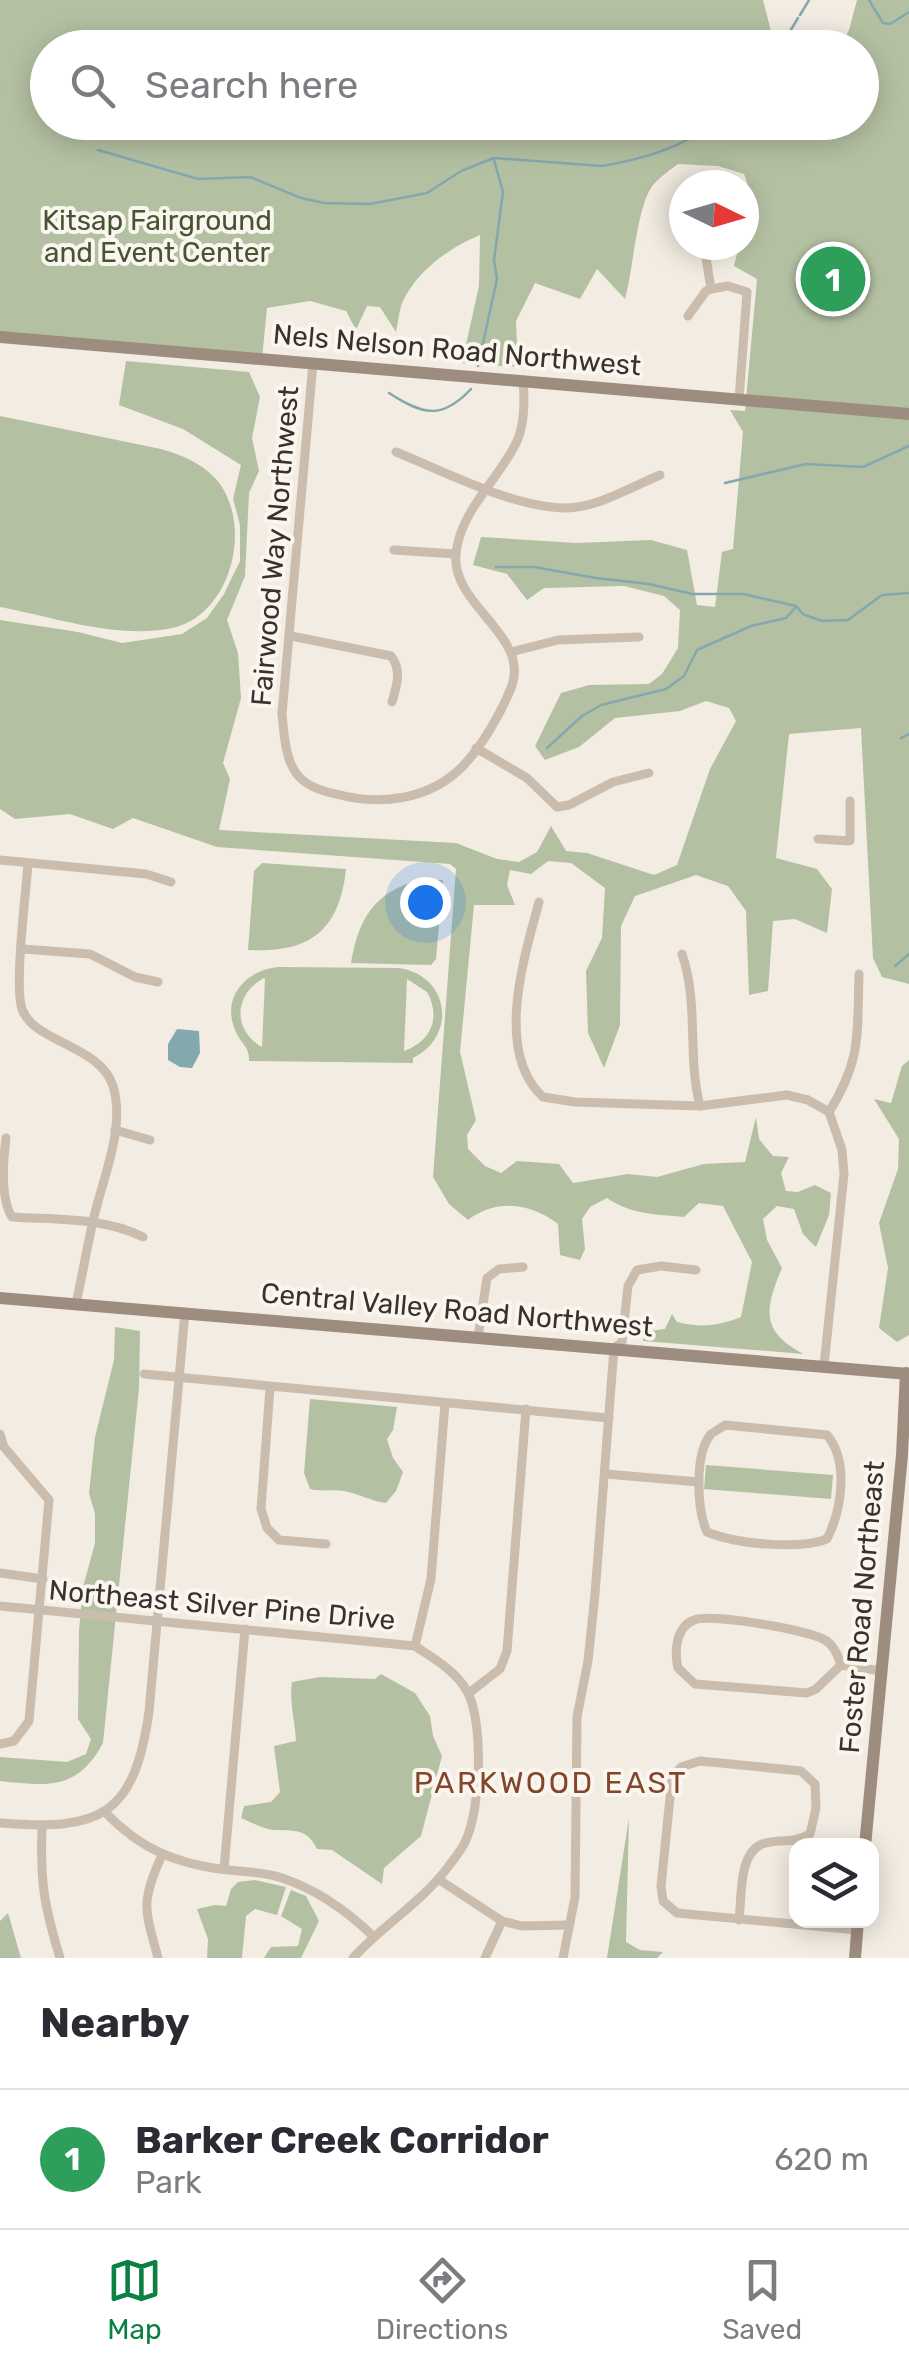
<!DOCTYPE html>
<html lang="en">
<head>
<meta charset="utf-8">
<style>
	:root { --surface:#fff; --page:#f7f7f7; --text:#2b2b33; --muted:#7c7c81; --line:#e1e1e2; --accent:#0b8043 }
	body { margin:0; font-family:Rubik,sans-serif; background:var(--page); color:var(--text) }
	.controls { position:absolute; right:30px; bottom:30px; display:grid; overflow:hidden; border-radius:20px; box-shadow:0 5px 25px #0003 }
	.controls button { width:90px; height:90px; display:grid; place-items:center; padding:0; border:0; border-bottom:2px solid var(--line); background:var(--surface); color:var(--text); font:50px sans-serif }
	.compass { position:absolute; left:669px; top:170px; width:90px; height:90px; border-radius:50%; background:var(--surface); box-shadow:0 5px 25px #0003; rotate:95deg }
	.you { position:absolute; left:425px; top:902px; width:35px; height:35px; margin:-25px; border:8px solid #fff; border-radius:50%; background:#1a73e8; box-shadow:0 0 0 15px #1a73e833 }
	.badge { display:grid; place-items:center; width:65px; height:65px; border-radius:50%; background:var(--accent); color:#fff; font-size:32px; font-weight:700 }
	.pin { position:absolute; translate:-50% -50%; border:5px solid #fff; box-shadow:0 2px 10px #0006 }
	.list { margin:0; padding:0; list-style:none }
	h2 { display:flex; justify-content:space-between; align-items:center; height:130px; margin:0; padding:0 40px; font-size:42px }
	h2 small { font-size:32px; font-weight:400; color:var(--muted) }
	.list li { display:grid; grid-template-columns:65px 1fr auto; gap:30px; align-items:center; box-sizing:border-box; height:140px; padding:0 40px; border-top:2px solid var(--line) }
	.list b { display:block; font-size:38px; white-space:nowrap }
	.list p { margin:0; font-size:32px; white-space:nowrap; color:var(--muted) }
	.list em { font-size:32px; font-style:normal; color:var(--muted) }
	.icon { flex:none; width:55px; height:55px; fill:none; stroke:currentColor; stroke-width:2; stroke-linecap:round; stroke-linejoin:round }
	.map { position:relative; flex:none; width:909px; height:1958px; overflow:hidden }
	.search { position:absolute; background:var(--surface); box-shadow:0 5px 25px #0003; left:30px; right:30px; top:30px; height:110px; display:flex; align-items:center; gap:25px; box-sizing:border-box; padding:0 35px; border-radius:55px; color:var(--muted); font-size:38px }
	.sheet { height:270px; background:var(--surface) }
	nav { display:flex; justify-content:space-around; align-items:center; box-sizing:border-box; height:140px; border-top:2px solid var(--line); background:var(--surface); font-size:28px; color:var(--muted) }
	nav a { display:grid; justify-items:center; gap:5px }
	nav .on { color:var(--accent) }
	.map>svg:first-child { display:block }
</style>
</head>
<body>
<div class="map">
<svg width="909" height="1958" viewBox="0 0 909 1958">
	<rect width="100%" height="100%" fill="#f2ece2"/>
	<g fill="#b4c0a2" fill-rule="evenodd">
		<path d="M0 0H763L775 47 48 48V122H862V48L840 47 849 30 857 0H909V984L882 977 873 958 861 728 789 734 776 858 817 869 832 889 827 933 795 919 773 921 768 991 749 995 746 911 728 886 696 875 635 896 621 926 620 1025 604 1068 588 1033 586 971 602 938 605 888 571 863 548 861 531 874 510 870 507 885 515 905H474L460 1052 476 1120 467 1135 468 1149 485 1166 501 1173 517 1161 559 1164 573 1183 628 1174 657 1177 704 1164 745 1162 756 1117 759 1139 773 1156 789 1157 781 1173 786 1191 798 1192 815 1185 831 1193 829 1215 816 1247 803 1234 794 1209 777 1206 763 1219 767 1240 782 1268C764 1310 761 1332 804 1354L643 1341V1332L665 1329 672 1314 677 1322C701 1328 718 1326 741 1317L752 1262 723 1206 699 1203 684 1217C655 1214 632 1215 607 1198L590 1207 582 1219 585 1249 580 1260 560 1255 558 1224C531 1203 496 1198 468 1220L449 1204 433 1177 456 869 450 864 217 847 133 818 113 829 70 814 15 819 0 809V620L78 632 122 643 182 634 207 618 224 594 240 561V525L233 499 241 465 183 429 119 405 126 361 249 372 260 397 252 438 259 471 249 493 245 576 227 620 238 653 241 698 223 763 230 779 219 830 456 843 497 859 519 862 537 852 551 826 566 851 587 853 654 875 677 865 710 769 736 721 729 708 706 701 680 711 615 718 579 747 545 760 535 746 561 693 589 685 649 684 662 674 678 648 680 610 664 596 624 586 544 588 527 600 507 574 473 565 481 537 576 543 651 540 687 550 697 605 715 607 722 552 733 549 743 432 730 410 745 411 757 279 734 266 739 245H744C744 215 756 203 744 174L718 166 678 164C670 170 660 177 654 184 637 202 633 272 625 299L597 269 580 299 535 283 516 321 518 367 462 363 479 286 480 235C450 247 417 271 403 301 399 310 398 323 396 332L380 307 367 306 356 330 346 311 310 301 267 308 262 358 0 337Z"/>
		<path d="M0 416 161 449C181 455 200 462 215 478 254 521 233 611 176 627 123 641 53 617 0 607Z"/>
		<path d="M262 863 346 869C339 932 309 953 248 950L254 871Z"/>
		<path d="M420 880H443L436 959 431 965 351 963C358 919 375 891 420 880Z"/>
		<path d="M278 967 399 968C449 975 458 1036 413 1058V1063L249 1061C250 1047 241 1044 236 1032 220 998 246 970 278 967ZM264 978 265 979 262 1047C232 1030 234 994 264 978ZM407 979 427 992C441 1017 432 1041 404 1051Z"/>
		<path d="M909 1060V1335L897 1342 879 1328 888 1268 879 1223 898 1169 899 1139 874 1099 891 1103 902 1066Z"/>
		<path d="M115 1327 140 1331 139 1388 103 1743C77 1791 48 1786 0 1781V1757L67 1762 86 1754 91 1739 78 1719 79 1631 83 1587 95 1543V1514L89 1493 95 1437 114 1360Z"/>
		<path d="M310 1399 397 1407 393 1430 387 1439 393 1458 403 1472 396 1491 386 1503C371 1501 359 1494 344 1491 333 1489 322 1492 310 1489L304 1473Z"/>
		<path d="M706 1465 833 1475 831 1499 704 1489Z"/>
		<path d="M381 1674 415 1693 430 1716 433 1736 442 1756 421 1836 384 1868 382 1884 332 1850 317 1849C307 1828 294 1831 274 1830 263 1829 251 1822 241 1818L244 1806 271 1802 280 1792 274 1746 296 1741C295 1719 289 1703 292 1682L320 1677 375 1679Z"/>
		<path d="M629 1818 626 1942 640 1950 663 1952 657 1958H607Z"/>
		<path d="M255 1880 286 1887 277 1915 255 1909 246 1916 242 1958H207L208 1939 197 1909 215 1905 226 1906 231 1889 238 1882Z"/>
		<path d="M291 1890 306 1896 319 1921 301 1958H264L271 1947 298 1946 302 1929 281 1916Z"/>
		<path d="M8 1913 21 1958H0V1921Z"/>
	</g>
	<path fill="#83a8ad" d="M177 1029 199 1031 200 1053 192 1068 180 1067 168 1060V1044Z"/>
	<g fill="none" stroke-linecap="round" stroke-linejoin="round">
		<g stroke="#83a8ad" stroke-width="2.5">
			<path d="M869 0 883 23 890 24 909 12"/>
			<path d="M800 15 809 0"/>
			<path d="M780 48 798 18"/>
			<path d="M98 150 198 179 250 177 301 198 324 203 370 204 427 193 461 171 494 158 602 166C643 159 682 148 715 122"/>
			<path d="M478 366 497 279 494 260 503 192 494 160"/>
			<path d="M389 393C423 415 442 420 471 389"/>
			<path d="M725 483 806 464 863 467 909 446"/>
			<path d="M496 567H534L596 578 649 584 692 594H743L796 606 803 614 822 621 848 620 882 595 909 593"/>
			<path d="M901 738 909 734"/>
			<path d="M547 748 582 716 601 705 666 689 684 676 697 650 751 626 786 618 795 608"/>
			<path d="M895 966 909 954"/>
		</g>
		<g stroke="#cabdae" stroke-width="9">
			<path d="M704 245 711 289 728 286 747 292 739 400"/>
			<path d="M688 316 706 291 711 289"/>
			<path d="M313 363 282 714C284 733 285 758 296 773 305 786 321 791 336 794 380 806 430 800 463 766 482 746 501 713 511 688 532 635 450 606 456 553 461 511 495 483 514 447 525 428 525 402 523 380"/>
			<path d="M396 452C446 472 511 507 565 508 597 508 631 487 660 475"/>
			<path d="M394 550 456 554"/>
			<path d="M291 636 391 656C402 670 397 685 392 702"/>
			<path d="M511 652 558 640 639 637"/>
			<path d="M476 748 527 778 557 807 569 805 613 782 649 773"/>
			<path d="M818 839 850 841V801"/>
			<path d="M0 860 146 874 171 882"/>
			<path d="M28 864C26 893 14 986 22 1009 34 1043 100 1045 113 1086 126 1128 102 1180 93 1221 87 1248 82 1276 76 1304"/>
			<path d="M539 902C524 958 494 1052 543 1097L575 1102 700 1106 787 1095 808 1100 829 1112 842 1150 844 1174 824 1366"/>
			<path d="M23 949 90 954 135 977 158 982"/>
			<path d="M682 954C699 1003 687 1055 700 1106"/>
			<path d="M829 1112C862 1059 857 1034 859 974"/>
			<path d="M115 1130 150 1140"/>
			<path d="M6 1138C3 1162 0 1198 12 1217 56 1220 103 1217 143 1237"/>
			<path d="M478 1337 487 1278 499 1269 523 1267"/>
			<path d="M144 1374 609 1418"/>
			<path d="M270 1388 261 1509 267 1528 279 1540 326 1544"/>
			<path d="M725 1425 827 1435C849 1461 842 1509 827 1539 799 1550 736 1544 707 1532 697 1510 694 1454 711 1434 712 1433 724 1426 725 1425Z"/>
			<path d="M0 1434 4 1447 49 1500 29 1721 14 1741 0 1744"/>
			<path d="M606 1474 699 1482"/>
			<path d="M0 1573 43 1579"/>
			<path d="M0 1606 415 1646C434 1659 456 1671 467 1691 484 1722 481 1810 465 1842 461 1851 453 1860 448 1867 422 1902 382 1926 353 1958"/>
			<path d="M415 1646 431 1579 445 1403"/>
			<path d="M841 1665 816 1689 807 1693 695 1684 678 1668C674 1651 676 1627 694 1620 711 1613 808 1630 825 1640 834 1645 838 1655 841 1665L882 1671"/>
			<path d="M469 1693 500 1669 507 1651 526 1409"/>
			<path d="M105 1812C140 1849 176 1864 228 1870 246 1872 265 1872 282 1878 318 1890 346 1910 373 1936"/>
			<path d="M0 1823C101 1831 134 1816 149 1712L185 1312"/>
			<path d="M42 1827C40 1882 44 1905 60 1958"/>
			<path d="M224 1869 245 1629"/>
			<path d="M438 1879 502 1921 522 1926 567 1925"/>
			<path d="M739 1920C742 1898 738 1854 762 1844 779 1838 791 1845 810 1834L816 1808 815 1784 801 1771 700 1761 681 1767 672 1778 661 1886 663 1901 677 1913 857 1930"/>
			<path d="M158 1958C145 1909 140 1903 162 1855"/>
			<path d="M485 1958 502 1921"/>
			<path d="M563 1958 575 1897 577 1717 588 1661 595 1594 614 1348 622 1342 628 1286 637 1270 661 1266 696 1270"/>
		</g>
		<g stroke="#9d8d7f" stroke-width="12">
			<path d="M0 337 909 414"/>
			<path d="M0 1298 909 1374"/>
			<path d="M865 1846 902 1455 906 1373"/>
			<path d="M855 1958 858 1920"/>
		</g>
	</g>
	<g text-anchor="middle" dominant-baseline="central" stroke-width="8" stroke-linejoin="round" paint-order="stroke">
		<g font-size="28" fill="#455531" stroke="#faf5ee">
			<text x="157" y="220">Kitsap Fairground<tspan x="157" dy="32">and Event Center</tspan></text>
		</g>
		<g font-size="28" fill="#39312c" stroke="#faf5ee">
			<text transform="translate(457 350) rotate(5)">Nels Nelson Road Northwest</text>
			<text transform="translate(275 546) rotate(-85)">Fairwood Way Northwest</text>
			<text transform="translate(457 1310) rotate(5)">Central Valley Road Northwest</text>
			<text transform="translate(222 1605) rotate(5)">Northeast Silver Pine Drive</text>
			<text transform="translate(862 1607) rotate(-85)">Foster Road Northeast</text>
		</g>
		<g font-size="30" letter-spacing="2.5" fill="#82472b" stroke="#faf5ee">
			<text x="551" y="1783">PARKWOOD EAST</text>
		</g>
	</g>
</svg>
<div class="controls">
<button><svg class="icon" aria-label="layers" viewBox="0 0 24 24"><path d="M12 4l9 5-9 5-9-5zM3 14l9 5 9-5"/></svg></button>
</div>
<svg class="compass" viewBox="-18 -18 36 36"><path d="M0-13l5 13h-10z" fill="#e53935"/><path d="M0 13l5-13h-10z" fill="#7c7c81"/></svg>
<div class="you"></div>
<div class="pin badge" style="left:833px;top:279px;background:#2e9e5b">1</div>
<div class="search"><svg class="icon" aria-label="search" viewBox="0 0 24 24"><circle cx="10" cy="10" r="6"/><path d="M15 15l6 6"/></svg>Search here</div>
</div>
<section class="sheet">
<h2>Nearby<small></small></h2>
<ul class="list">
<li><span class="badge" style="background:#2e9e5b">1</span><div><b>Barker Creek Corridor</b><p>Park</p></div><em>620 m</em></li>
</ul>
</section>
<nav>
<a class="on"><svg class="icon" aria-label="map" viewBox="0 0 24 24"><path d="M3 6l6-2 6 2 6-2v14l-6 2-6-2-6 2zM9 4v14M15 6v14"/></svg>Map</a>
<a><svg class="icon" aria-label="directions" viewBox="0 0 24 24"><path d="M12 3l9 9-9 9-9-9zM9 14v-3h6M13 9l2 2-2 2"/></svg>Directions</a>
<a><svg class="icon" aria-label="saved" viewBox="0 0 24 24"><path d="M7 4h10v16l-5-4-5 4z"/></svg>Saved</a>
</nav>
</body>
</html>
